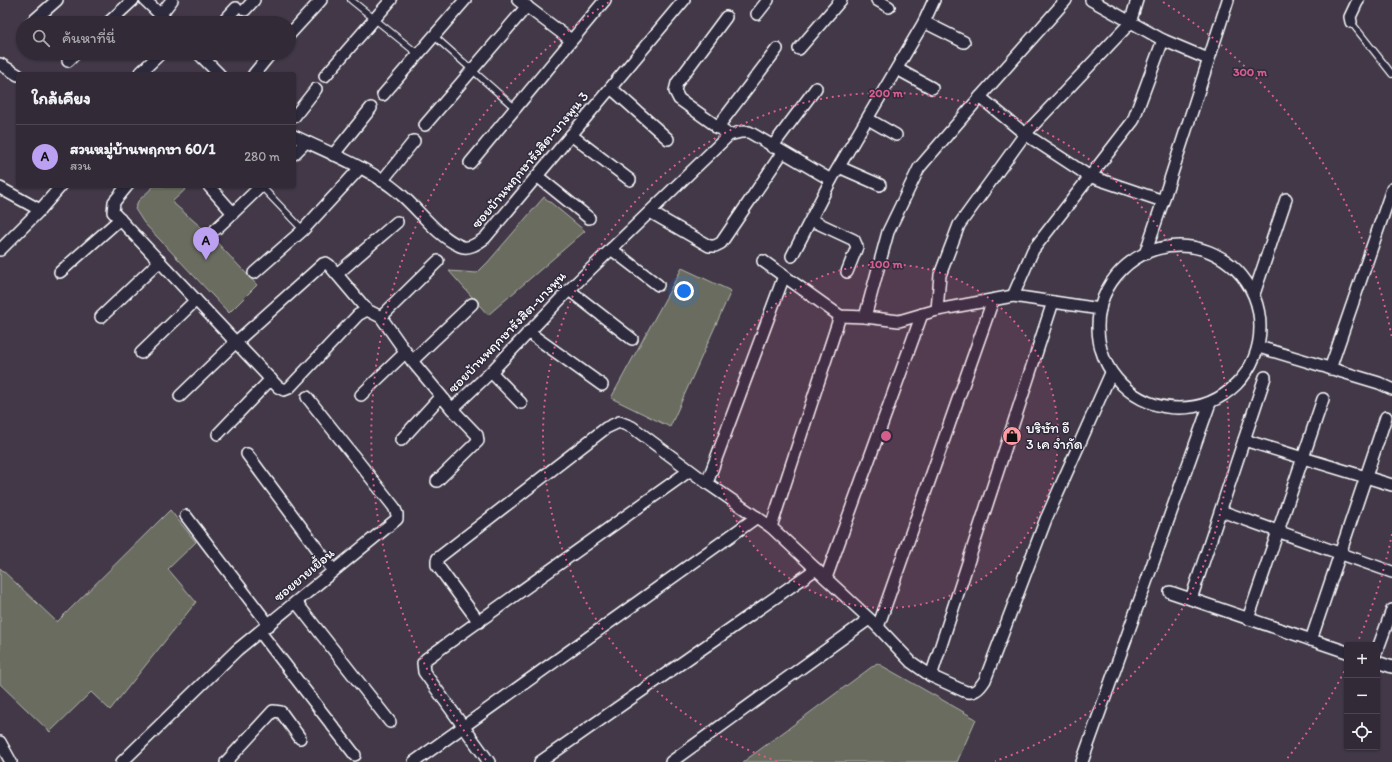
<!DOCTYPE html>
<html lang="th">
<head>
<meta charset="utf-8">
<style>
	:root { --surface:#322a36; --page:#3a323e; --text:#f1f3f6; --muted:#a8a7ad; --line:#4d4651; --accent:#bca0f2 }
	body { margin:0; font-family:Itim,"Playpen Sans Thai",sans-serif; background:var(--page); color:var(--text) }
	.controls { position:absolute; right:12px; bottom:12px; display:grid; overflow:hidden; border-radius:4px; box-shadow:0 1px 3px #0004 }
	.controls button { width:36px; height:36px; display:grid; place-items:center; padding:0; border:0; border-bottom:1px solid var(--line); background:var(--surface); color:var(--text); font:20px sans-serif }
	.you { position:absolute; left:684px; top:291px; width:14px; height:14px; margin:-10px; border:3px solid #fff; border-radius:50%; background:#1a73e8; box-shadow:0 0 0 6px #1a73e833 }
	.badge { display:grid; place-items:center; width:26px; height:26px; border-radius:50%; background:var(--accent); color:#111; font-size:13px; font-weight:700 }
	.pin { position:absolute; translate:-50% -33px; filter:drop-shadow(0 1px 2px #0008) }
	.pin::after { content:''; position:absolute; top:21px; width:14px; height:12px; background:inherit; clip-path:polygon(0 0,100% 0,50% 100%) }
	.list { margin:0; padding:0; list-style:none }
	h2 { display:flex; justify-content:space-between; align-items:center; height:52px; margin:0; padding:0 16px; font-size:17px }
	h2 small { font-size:13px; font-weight:400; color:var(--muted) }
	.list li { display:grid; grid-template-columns:26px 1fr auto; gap:12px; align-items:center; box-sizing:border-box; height:64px; padding:0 16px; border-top:1px solid var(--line) }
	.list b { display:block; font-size:15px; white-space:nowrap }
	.list p { margin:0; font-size:13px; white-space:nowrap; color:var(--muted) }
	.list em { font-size:13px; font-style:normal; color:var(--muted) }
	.icon { flex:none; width:22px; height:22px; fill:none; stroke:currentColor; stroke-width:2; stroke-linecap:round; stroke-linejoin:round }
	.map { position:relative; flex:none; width:1392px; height:762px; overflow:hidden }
	.search { position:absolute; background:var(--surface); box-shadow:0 1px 3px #0004; left:16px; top:16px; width:280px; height:44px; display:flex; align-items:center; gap:10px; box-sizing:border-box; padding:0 14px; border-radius:22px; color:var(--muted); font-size:15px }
	.panel { position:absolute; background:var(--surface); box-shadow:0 1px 3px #0004; left:16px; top:72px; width:280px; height:116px; border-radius:4px }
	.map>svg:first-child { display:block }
</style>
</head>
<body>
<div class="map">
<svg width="1392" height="762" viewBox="0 0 1392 762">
	<rect width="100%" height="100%" fill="#423848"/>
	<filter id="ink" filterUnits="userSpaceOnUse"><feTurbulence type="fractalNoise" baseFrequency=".025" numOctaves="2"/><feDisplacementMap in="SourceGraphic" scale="8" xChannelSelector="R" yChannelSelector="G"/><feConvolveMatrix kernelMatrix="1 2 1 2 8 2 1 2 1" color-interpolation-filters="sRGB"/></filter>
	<g filter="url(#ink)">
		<g fill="#696c5e" stroke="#b4b6ae">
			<path d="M154 186H189L172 202 209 234 257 285 229 313 144 223 135 209 138 201Z"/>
			<path d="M544 197 585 231 488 315 449 271 477 273 488 262Z"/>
			<path d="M682 268 731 291 670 427 611 398Z"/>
			<path d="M170 510 196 542 168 569 196 602 110 710 91 692 50 732 0 684V568L57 622Z"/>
			<path d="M877 663 976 719 957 762H743Z"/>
		</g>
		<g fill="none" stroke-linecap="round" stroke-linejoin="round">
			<defs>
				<g id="lane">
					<path d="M351 0 418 54"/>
					<path d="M1351 22 1392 74"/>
					<path d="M434 36 515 108"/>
					<path d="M261 186 303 230"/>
				</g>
				<g id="street">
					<path d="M145 0 169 23"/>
					<path d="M518 0 571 40"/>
					<path d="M877 0 889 7"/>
					<path d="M1091 0 1163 40 1208 59"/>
					<path d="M245 10 254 0"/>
					<path d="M161 14 172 0"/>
					<path d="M757 14 768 0"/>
					<path d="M726 17 677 83 675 91 679 99 729 135"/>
					<path d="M924 22 964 42"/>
					<path d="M1351 22 1350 17 1358 0"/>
					<path d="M31 23 57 0"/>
					<path d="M108 23 133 0"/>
					<path d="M222 23 236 8"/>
					<path d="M289 35 321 0"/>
					<path d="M799 49 841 0"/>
					<path d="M198 53 219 74"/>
					<path d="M68 61 76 53"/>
					<path d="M0 64 18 75"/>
					<path d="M897 69 932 88"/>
					<path d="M139 74 161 53"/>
					<path d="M254 74 271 53"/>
					<path d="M325 76 391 0"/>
					<path d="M611 88 668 139"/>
					<path d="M383 95 465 0"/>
					<path d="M980 97 1025 134 1089 176 1163 201"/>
					<path d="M294 117 316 89"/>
					<path d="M868 119 896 135"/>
					<path d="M425 125 527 6"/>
					<path d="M717 128 777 49"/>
					<path d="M571 135 630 180"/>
					<path d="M294 136C327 152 371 169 398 192 419 209 435 235 460 246 469 250 478 243 485 238L684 0"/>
					<path d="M772 147 816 88"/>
					<path d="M294 154 306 142"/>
					<path d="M333 155 371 108"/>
					<path d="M470 163 605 0"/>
					<path d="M839 167 880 185"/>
					<path d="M537 176 589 218"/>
					<path d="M382 181 414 141"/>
					<path d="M127 186 114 202 113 212 278 387 284 390 289 388 358 315 367 310 381 317 412 361 452 409 491 372 569 290 729 135 741 132H749L831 180 924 22 934 0"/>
					<path d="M209 186 233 213 261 186"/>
					<path d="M0 188 40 210"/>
					<path d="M650 212 709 246H715L721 243 782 153"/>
					<path d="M811 220 854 240 857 247 847 272"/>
					<path d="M216 229 233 213"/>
					<circle cx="1179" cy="327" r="81"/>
					<path d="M611 249 658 285"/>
					<path d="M0 250 40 210 61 186"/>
					<path d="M1145 254 1163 201 1228 0"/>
					<path d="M792 256 831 180"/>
					<path d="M763 261 840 316 865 317 899 321 937 310 1013 296 1100 309"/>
					<path d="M60 272 120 219"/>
					<path d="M254 273 303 230 360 168"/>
					<path d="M337 274 397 222"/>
					<path d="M569 290 632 339"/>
					<path d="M1254 294 1286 199"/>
					<path d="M1013 296 1033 250 1133 121 1163 40"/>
					<path d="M937 310 940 275 959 225 1025 134 1130 23 1137 0"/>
					<path d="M101 317 160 261"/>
					<path d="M381 317 438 261"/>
					<path d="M865 317 888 232 919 168 980 97 1066 0"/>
					<path d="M528 332 602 385"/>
					<path d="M1259 347 1379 383 1392 389"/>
					<path d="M141 353 196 300"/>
					<path d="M412 361 472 304"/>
					<path d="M1330 369 1392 189"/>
					<path d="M491 372 521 403"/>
					<path d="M361 395 406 352"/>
					<path d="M180 396 236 342 323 264 326 263 329 265 367 310"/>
					<path d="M218 434 271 379"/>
					<path d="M401 440 441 396"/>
					<path d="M1244 440 1392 485"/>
					<path d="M247 454 333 570"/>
					<path d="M437 481 478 441 477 435 452 409"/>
					<path d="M707 483 784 276"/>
					<path d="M1221 511 1392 572"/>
					<path d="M186 516 269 625"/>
					<path d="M771 527 840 316"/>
					<path d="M826 578 922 314"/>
					<path d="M1170 592 1347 652"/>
					<path d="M1191 599 1265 377"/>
					<path d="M296 602 390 722"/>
					<path d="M1248 619 1323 399"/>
					<path d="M479 622 437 565V560L438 558 606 428 619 422 632 427 707 483 771 527 878 627 911 662 931 676 964 691C974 695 980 688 985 680L1046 519 1111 373"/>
					<path d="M878 627 993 300"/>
					<path d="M260 632 355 755"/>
					<path d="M1311 640 1386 417"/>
					<path d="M1377 651 1392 610"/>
					<path d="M1377 662 1392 667"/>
					<path d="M931 676 1053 302"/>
					<path d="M0 742 11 762"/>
					<path d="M122 762 237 650 397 519V514L394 507 307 397"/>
					<path d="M226 762 273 711 281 712 300 738"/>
					<path d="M414 762 757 517"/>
					<path d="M489 762 424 672 423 663 426 659 689 471"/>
					<path d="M540 762 816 569"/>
					<path d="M671 762 869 619"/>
					<path d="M1082 762 1210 403"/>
				</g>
			</defs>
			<use href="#lane" stroke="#fff" stroke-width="8"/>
			<use href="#street" stroke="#fff" stroke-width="14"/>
			<use href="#lane" stroke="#2f2a3d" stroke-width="5.5"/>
			<use href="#street" stroke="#2f2a3d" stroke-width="11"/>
		</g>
	</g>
	<circle cx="886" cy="436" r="172" fill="#d45d8c" fill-opacity=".12"/>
	<g fill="none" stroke="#d45d8c" stroke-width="2" stroke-dasharray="2 4">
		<circle cx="886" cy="436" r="172"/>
		<path d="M777 761A343 343 0 1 1 995 761"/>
		<path d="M1392 534A515 515 0 0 1 1358 641M1347 666A515 515 0 0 1 1286 760M486 760A515 515 0 0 1 609 2M1163 2A515 515 0 0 1 1392 338"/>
	</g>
	<defs>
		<symbol id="shop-disc" viewBox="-11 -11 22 22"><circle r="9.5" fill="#ff9aa2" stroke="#2f2a3d"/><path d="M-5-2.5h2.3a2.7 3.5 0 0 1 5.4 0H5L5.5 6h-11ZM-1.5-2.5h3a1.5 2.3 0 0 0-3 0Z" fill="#111"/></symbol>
	</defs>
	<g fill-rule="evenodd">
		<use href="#shop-disc" x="1001" y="425" width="22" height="22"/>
	</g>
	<g text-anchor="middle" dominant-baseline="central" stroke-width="3" stroke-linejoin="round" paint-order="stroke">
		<g font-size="14" fill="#fff" stroke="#2f2a3d">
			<text transform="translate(530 160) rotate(-50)">ซอยบ้านพฤกษารังสิต-บางพูน 3</text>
			<text transform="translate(507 332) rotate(-46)">ซอยบ้านพฤกษารังสิต-บางพูน</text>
			<text transform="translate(304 575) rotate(-40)">ซอยยายเยื้อน</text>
		</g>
		<g font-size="14" fill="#fff" stroke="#2f2a3d" text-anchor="start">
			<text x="1026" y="428">บริษัท อี<tspan x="1026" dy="16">3 เค จำกัด</tspan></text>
		</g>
	</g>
	<circle cx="886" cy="436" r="6" fill="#d45d8c" stroke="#2f2a3d" stroke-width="2"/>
	<g font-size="12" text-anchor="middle" font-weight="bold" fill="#d45d8c" stroke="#2f2a3d" stroke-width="3" stroke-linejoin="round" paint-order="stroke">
		<text x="1250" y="76">300 m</text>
		<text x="886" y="97">200 m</text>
		<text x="886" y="268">100 m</text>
	</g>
</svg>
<div class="controls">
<button>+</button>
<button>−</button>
<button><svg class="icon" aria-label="locate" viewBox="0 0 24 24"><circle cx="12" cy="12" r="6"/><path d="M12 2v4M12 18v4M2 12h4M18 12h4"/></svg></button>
</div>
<div class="you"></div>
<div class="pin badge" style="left:206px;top:260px">A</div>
<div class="search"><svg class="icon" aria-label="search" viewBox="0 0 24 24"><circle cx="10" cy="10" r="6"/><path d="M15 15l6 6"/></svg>ค้นหาที่นี่</div>
<section class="panel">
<h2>ใกล้เคียง<small></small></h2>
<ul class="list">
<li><span class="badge">A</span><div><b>สวนหมู่บ้านพฤกษา 60/1</b><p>สวน</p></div><em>280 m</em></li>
</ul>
</section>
</div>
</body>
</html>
